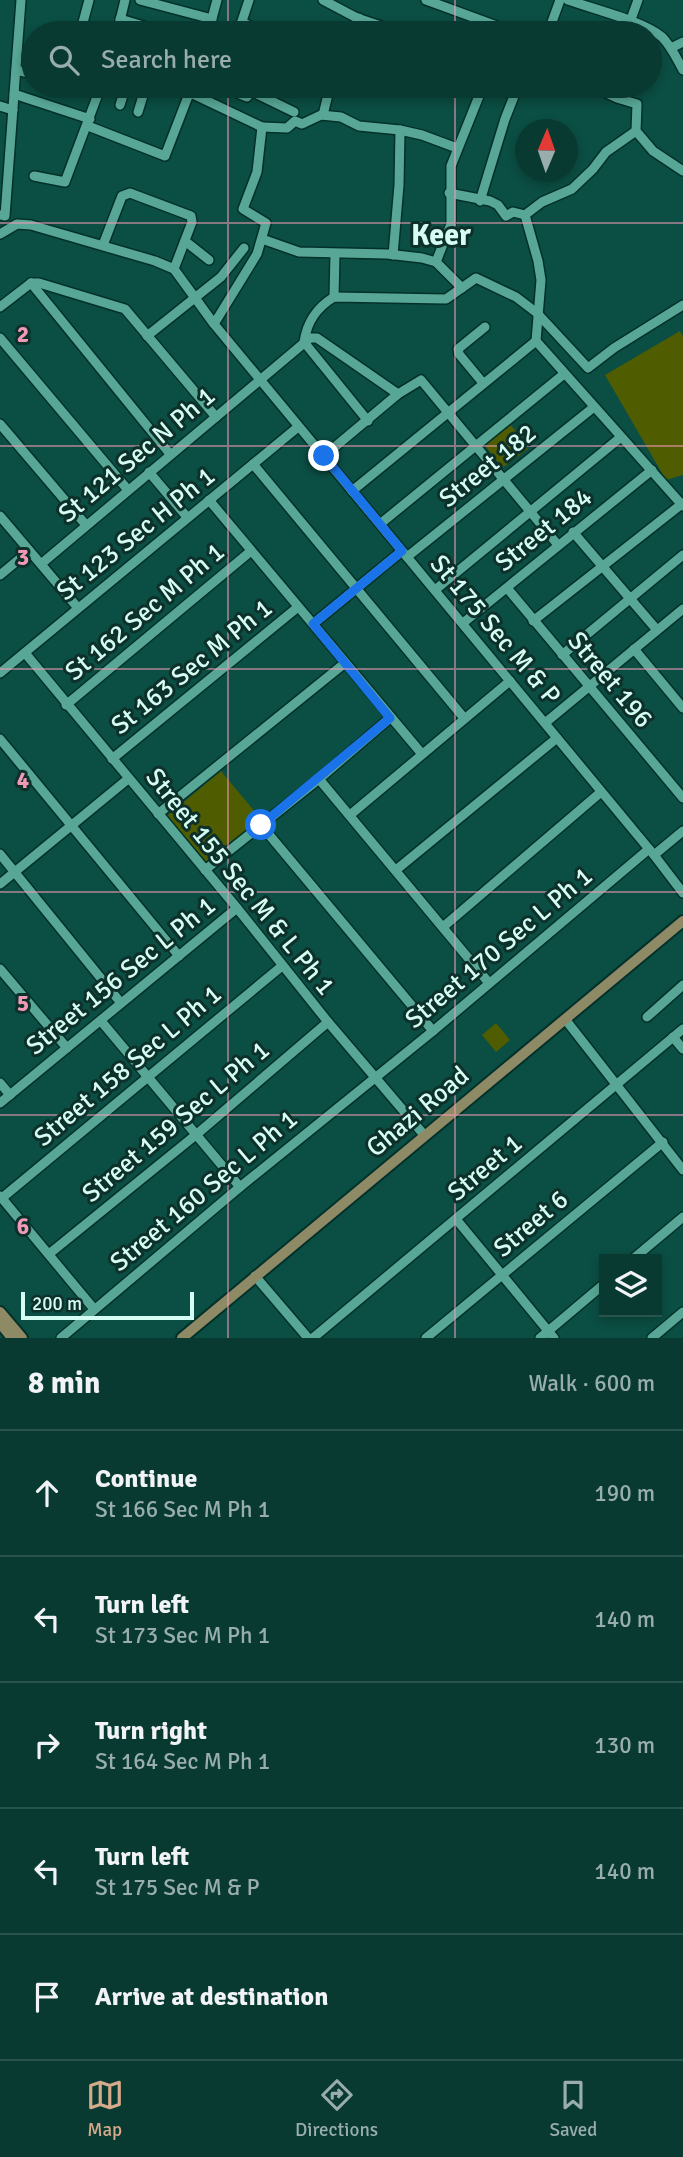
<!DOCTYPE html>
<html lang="en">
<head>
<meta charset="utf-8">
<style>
	:root { --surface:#083a32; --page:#16453e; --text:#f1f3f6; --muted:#98adac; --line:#29544d; --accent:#d6ab8b }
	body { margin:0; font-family:Signika,sans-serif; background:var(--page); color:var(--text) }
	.controls { position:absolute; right:21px; bottom:21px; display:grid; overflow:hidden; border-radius:0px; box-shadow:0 4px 10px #0003 }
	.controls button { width:63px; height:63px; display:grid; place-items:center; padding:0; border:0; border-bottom:2px solid var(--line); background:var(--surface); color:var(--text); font:35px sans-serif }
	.compass { position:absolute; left:515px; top:119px; width:63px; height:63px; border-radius:50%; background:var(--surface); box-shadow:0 4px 10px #0003; rotate:2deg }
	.scale { position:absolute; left:21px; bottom:18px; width:173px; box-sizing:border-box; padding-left:7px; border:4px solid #d6fdf3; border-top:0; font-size:19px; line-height:24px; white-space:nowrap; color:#d6fdf3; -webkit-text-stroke:5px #0e302a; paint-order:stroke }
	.stop { position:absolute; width:21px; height:21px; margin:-16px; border:5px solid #1a73e8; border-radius:50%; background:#fff }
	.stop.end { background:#1a73e8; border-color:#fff; box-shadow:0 2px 7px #0008 }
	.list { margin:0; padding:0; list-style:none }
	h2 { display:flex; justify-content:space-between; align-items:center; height:91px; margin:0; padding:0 28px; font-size:30px }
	h2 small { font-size:23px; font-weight:400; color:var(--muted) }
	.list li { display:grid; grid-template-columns:46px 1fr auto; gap:21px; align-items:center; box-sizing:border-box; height:126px; padding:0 28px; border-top:2px solid var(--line) }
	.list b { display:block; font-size:26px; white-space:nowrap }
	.list p { margin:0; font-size:23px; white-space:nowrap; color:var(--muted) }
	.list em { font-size:23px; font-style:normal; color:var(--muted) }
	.icon { flex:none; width:38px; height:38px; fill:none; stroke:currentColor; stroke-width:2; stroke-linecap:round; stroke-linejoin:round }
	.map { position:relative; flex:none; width:683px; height:1338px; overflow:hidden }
	.search { position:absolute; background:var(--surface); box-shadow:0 4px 10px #0003; left:21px; right:21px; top:21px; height:77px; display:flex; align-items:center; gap:18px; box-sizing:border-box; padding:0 24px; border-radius:38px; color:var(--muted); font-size:26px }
	.sheet { height:721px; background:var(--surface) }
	nav { display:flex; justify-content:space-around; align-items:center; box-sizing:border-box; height:98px; border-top:2px solid var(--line); background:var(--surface); font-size:19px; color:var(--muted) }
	nav a { display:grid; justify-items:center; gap:4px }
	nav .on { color:var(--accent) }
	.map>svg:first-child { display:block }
</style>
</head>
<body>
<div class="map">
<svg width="683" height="1338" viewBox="0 0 683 1338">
	<rect width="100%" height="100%" fill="#0b4e43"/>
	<g fill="#505c00">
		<path d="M680 331 683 336V475L666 480 605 375Z"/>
		<path d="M511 425 528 449 502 468 484 444Z"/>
		<path d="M221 771 261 819 207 863 167 816Z"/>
		<path d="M496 1023 510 1040 496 1052 482 1035Z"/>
	</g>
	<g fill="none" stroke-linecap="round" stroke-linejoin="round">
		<defs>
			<g id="minor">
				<path d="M140 0 212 19"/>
				<path d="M323 0 357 18 402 33"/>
				<path d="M426 0 516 33"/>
				<path d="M568 0C593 9 643 21 662 37 671 46 677 59 683 70"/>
				<path d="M120 19 167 33"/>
				<path d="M242 22 263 33"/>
				<path d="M630 22 638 0"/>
				<path d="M87 33 81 30 89 0"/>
				<path d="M117 33 125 0"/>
				<path d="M208 33 217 0"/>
				<path d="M238 33 249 0"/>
				<path d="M352 33 359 18"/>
				<path d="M548 33 560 0"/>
				<path d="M671 48 683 42"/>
				<path d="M16 70 33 74"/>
				<path d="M72 86 98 94"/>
				<path d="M176 86 262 127 257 172 243 209 266 223 257 254 214 324"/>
				<path d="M221 86 247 97 251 91 294 112"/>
				<path d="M298 86 300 87"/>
				<path d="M591 86 617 98 637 104 636 131 653 151 683 171"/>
				<path d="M14 94 90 119"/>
				<path d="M120 105 126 86"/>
				<path d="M0 106 13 110"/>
				<path d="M138 112 146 86"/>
				<path d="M323 115 330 86"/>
				<path d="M88 126 165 156 192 86"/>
				<path d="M262 127 287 128 295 121 302 124 321 115 341 117 359 126 400 130 422 135 457 148"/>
				<path d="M34 176 65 182 101 86"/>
				<path d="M449 193 490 201 498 205 506 216 513 212 525 215"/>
				<path d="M480 201 505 119 518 86"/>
				<path d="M0 215 5 216 21 0"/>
				<path d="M525 215 542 202 572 189 593 169 606 152 636 131"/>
				<path d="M525 215 538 261 541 280 536 341"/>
				<path d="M0 234 17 224 31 225 155 261 174 269 214 324 654 855 683 893"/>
				<path d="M262 239 299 252 387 254 422 258 436 262 462 288"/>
				<path d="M185 241 209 260"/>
				<path d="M103 245 122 196 130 193 191 216 192 222 174 269"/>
				<path d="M393 255 399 185 400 130"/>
				<path d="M436 262 451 224V166L483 86"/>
				<path d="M31 283H39L125 309 216 417"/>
				<path d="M31 283 170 454"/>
				<path d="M334 297 335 254"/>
				<path d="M0 307 31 283"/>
				<path d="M147 336 221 277 244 248"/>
				<path d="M0 338 128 490"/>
				<path d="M536 341 683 506"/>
				<path d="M483 383 459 354 458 349 485 327"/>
				<path d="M368 421 304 342C307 322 316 308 334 297L446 299 476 278 516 297 537 313 588 368 614 348 683 305"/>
				<path d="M0 424 86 525"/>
				<path d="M324 456 398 394 421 380 558 545"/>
				<path d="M253 464 464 718"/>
				<path d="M149 472 187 517"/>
				<path d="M352 491 536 341"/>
				<path d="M209 500 422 754"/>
				<path d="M0 516 78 608"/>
				<path d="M380 524 564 374"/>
				<path d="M573 532 657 630"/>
				<path d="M407 557 594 407"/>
				<path d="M41 564 310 338H317L398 394"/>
				<path d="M0 575 29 551"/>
				<path d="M507 588 683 798"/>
				<path d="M435 590 621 437"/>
				<path d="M533 621 683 503"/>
				<path d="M463 623 652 470"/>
				<path d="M313 624 402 551"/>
				<path d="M634 649 683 708"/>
				<path d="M25 653 237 908 328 1022 425 1136"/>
				<path d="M562 655 683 555"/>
				<path d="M0 673 298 427"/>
				<path d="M66 705 251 551"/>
				<path d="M545 723 683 609"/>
				<path d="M0 739 179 956"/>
				<path d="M112 759 298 607"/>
				<path d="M319 779 489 983"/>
				<path d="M158 814 345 663"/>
				<path d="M350 815 510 681"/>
				<path d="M261 825 433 1031"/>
				<path d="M0 854 121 1003"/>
				<path d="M654 855 683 831"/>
				<path d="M205 870 319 779 390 718"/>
				<path d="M396 870 557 738"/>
				<path d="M0 884 128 779"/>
				<path d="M443 927 601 792"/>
				<path d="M0 969 67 1048"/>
				<path d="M647 1017 683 985"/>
				<path d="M565 1019 683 1170"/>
				<path d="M101 1021 240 1187"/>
				<path d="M673 1037 683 1049"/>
				<path d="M0 1083 10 1095"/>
				<path d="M0 1103 237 908"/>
				<path d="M0 1196 94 1309"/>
				<path d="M2 1198 282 966"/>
				<path d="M456 1219 554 1338"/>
				<path d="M49 1254 197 1134 328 1022"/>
				<path d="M633 1259 683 1217"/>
				<path d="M255 1276 308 1338"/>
				<path d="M61 1338 240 1187 433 1031 649 849"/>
				<path d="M313 1338 683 1029"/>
				<path d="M426 1338 663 1142"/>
				<path d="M540 1338 604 1284"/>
				<path d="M652 1338 683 1312"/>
			</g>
			<g id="major">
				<path d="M0 1312 22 1338"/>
				<path d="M0 1323 12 1338"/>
				<path d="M182 1338 683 921"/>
			</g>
		</defs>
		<use href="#minor" stroke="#03312a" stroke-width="12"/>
		<use href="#major" stroke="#03312a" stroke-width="14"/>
		<use href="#minor" stroke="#58a796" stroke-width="9"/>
		<use href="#major" stroke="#8e8a66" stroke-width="10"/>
	</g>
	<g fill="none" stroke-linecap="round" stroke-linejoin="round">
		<path stroke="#1a73e8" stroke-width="9" d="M261 825 390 718 313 624 402 551 324 456"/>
	</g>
	<path fill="none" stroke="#f09ab7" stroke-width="2" stroke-opacity="0.55" d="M228 0V33M455 0V33M228 86V1338M455 86V1338M0 223H683M0 446H683M0 669H683M0 892H683M0 1115H683"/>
	<g text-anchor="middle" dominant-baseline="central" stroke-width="6" stroke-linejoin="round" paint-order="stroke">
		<g font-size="26" fill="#d6fdf3" stroke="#0e302a">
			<text transform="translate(137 455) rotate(-40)">St 121 Sec N Ph 1</text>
			<text transform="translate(488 466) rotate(-39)">Street 182</text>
			<text transform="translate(544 530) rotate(-39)">Street 184</text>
			<text transform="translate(136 534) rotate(-39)">St 123 Sec H Ph 1</text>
			<text transform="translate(145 612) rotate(-40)">St 162 Sec M Ph 1</text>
			<text transform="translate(495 630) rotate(50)">St 175 Sec M &amp; P</text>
			<text transform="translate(192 667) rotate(-39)">St 163 Sec M Ph 1</text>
			<text transform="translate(610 680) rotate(50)">Street 196</text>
			<text transform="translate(240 882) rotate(51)">Street 155 Sec M &amp; L Ph 1</text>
			<text transform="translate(499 948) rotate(-40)">Street 170 Sec L Ph 1</text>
			<text transform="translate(121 976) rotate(-39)">Street 156 Sec L Ph 1</text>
			<text transform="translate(128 1066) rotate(-40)">Street 158 Sec L Ph 1</text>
			<text transform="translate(418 1112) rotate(-40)">Ghazi Road</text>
			<text transform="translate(176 1122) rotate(-40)">Street 159 Sec L Ph 1</text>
			<text transform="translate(485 1168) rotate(-40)">Street 1</text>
			<text transform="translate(204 1191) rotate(-40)">Street 160 Sec L Ph 1</text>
			<text transform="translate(531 1224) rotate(-40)">Street 6</text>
		</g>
		<g font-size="30" font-weight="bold" fill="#d6fdf3" stroke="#0e302a">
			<text x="441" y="235">Keer</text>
		</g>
	</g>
	<g font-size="23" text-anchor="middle" font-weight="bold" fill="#f09ab7" stroke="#0e302a" stroke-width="6" stroke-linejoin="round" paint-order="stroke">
		<text x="23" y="342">2</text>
		<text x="23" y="565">3</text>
		<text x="23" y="788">4</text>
		<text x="23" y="1011">5</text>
		<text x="23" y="1234">6</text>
	</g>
</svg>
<div class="controls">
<button><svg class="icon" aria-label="layers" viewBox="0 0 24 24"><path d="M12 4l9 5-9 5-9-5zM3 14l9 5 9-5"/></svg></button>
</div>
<svg class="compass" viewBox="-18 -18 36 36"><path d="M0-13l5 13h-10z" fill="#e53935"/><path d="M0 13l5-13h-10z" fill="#98adac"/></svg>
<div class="scale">200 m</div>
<div class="stop" style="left:261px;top:825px"></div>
<div class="stop end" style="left:324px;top:456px"></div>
<div class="search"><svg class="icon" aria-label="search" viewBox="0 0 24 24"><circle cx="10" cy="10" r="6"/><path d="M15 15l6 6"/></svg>Search here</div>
</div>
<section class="sheet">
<h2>8 min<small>Walk · 600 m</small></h2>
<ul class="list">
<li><svg class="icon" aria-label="ahead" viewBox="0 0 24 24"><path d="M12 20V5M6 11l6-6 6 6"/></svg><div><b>Continue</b><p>St 166 Sec M Ph 1</p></div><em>190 m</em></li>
<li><svg class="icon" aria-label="left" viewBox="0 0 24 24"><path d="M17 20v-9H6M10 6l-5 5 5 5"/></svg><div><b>Turn left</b><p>St 173 Sec M Ph 1</p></div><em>140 m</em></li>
<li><svg class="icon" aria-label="right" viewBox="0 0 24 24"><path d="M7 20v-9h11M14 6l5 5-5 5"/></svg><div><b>Turn right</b><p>St 164 Sec M Ph 1</p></div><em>130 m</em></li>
<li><svg class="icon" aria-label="left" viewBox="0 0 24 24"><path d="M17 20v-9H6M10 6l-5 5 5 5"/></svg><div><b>Turn left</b><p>St 175 Sec M &amp; P</p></div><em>140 m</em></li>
<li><svg class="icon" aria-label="arrive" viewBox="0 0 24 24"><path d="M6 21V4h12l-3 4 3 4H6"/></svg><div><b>Arrive at destination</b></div></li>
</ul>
</section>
<nav>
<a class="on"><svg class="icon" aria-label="map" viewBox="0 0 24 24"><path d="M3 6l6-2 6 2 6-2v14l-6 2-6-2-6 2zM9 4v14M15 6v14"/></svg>Map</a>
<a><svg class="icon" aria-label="directions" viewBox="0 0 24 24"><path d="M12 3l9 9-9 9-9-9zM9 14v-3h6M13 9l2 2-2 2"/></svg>Directions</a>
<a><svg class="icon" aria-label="saved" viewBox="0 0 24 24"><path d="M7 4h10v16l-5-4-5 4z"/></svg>Saved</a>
</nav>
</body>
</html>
